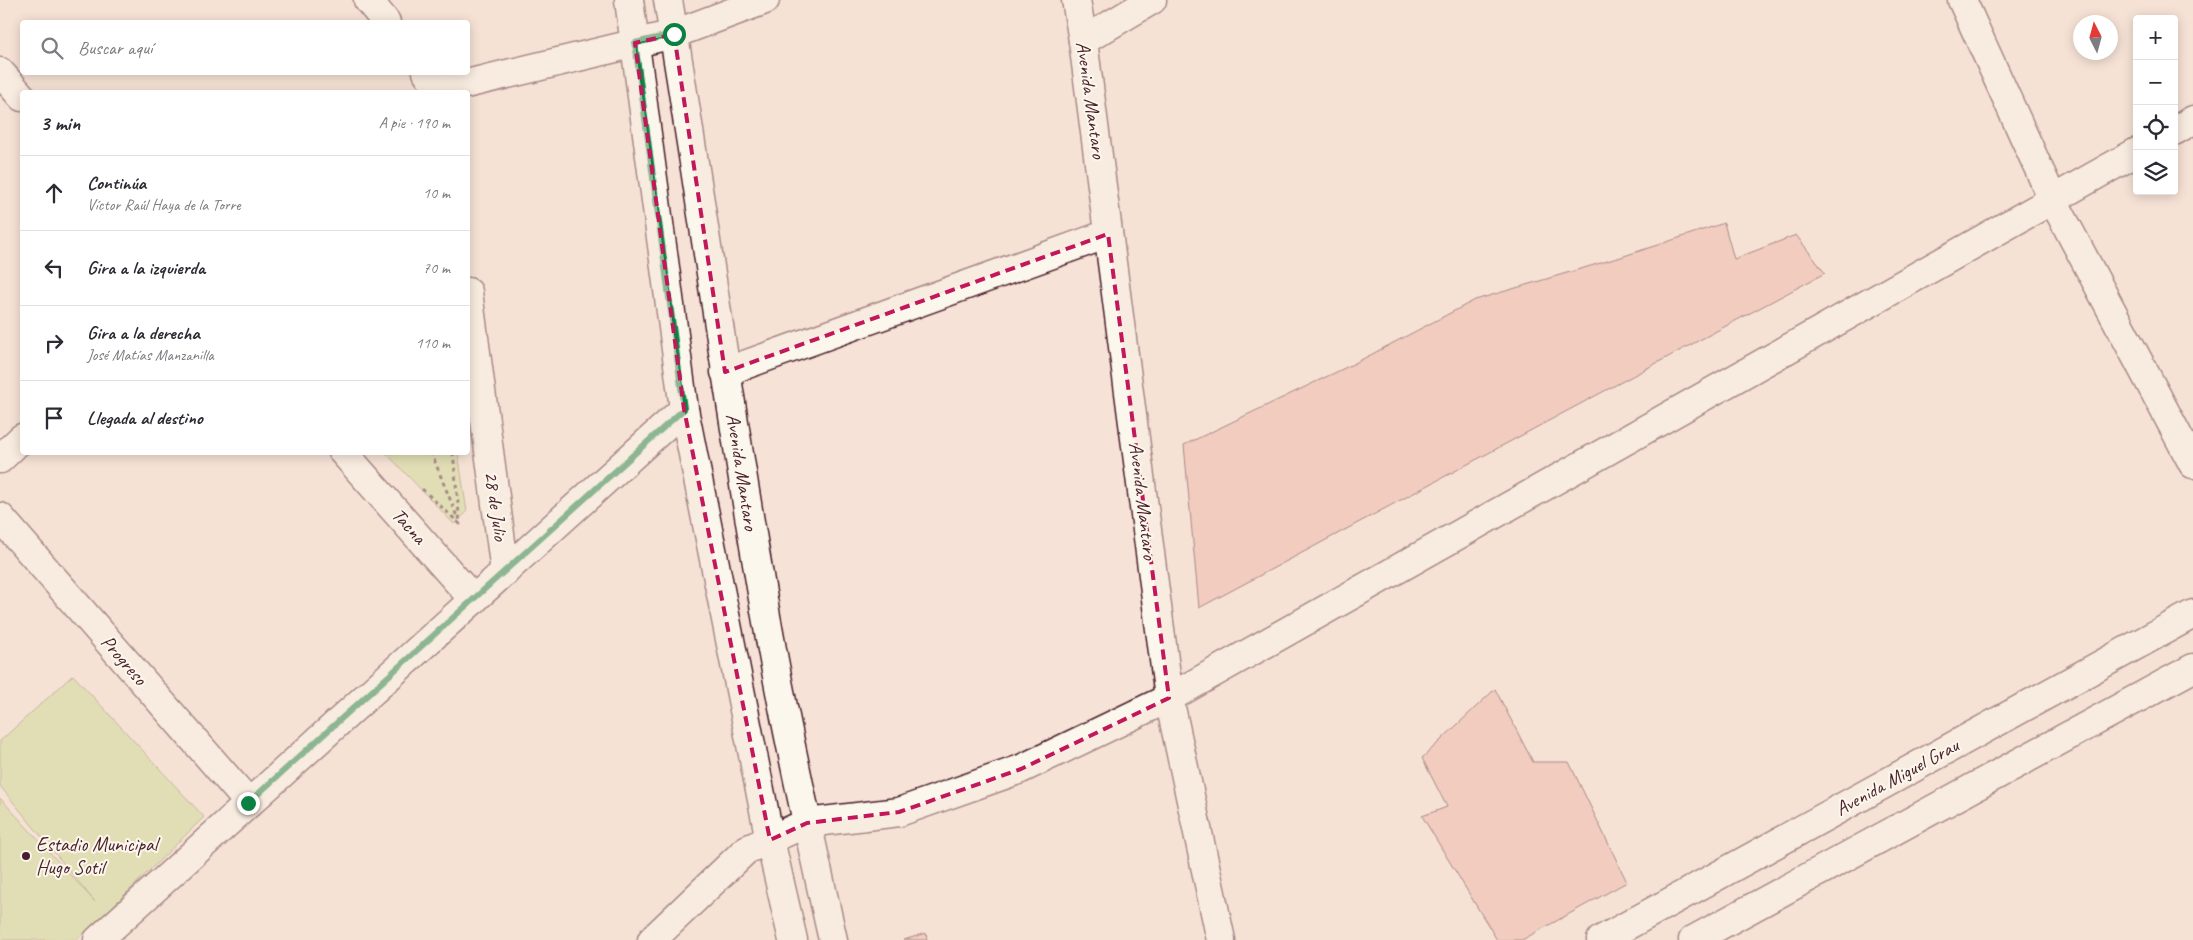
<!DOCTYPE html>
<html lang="es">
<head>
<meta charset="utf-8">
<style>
	:root { --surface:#fff; --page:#f7f7f7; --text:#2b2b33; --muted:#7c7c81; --line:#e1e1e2 }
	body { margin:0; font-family:Caveat,sans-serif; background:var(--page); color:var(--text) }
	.controls { position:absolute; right:15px; top:15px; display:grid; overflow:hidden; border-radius:5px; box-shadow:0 2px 12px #0003 }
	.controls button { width:45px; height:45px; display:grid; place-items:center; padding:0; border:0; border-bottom:1px solid var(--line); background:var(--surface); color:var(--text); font:25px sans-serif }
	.compass { position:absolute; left:2073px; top:15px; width:45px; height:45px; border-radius:50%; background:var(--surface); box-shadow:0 2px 12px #0003; rotate:354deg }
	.stop { position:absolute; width:15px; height:15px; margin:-11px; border:4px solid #0b8043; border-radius:50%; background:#fff }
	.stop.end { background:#0b8043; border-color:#fff; box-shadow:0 1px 5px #0008 }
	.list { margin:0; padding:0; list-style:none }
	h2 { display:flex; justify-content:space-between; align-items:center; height:65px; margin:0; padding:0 20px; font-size:21px }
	h2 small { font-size:16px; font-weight:400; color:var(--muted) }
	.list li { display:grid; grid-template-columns:32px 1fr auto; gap:15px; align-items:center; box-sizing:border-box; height:75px; padding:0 20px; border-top:1px solid var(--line) }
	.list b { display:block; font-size:19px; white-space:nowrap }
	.list p { margin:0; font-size:16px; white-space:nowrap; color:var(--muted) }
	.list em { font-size:16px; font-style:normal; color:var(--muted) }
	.icon { flex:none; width:28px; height:28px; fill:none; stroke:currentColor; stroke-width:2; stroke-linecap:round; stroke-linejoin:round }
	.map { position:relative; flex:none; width:2193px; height:940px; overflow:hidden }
	.search { position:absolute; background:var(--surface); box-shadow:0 2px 12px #0003; left:20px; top:20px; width:450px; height:55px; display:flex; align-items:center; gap:12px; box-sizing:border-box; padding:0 18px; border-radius:5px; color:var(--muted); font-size:19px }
	.panel { position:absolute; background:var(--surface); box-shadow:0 2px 12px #0003; left:20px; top:90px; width:450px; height:365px; border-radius:5px }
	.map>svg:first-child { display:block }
</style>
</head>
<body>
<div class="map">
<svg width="2193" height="940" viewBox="0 0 2193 940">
	<rect width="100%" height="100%" fill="#f6e2d6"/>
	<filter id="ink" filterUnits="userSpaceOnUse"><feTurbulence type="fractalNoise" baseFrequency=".02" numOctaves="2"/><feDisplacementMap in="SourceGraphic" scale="10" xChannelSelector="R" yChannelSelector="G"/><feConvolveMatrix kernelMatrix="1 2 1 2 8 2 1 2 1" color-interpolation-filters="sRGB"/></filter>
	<g filter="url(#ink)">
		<g fill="#c8da8e" stroke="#897c5c">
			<path d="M386 453H458L467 512 454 524Z"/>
			<path d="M73 675 204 817 105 914 76 940H0V798L95 902 0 786V741Z"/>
		</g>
		<g fill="#ebb1a4" stroke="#4a1f2b">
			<path d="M1724 223 1734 259 1796 235 1825 273 1199 608 1184 445 1355 363 1475 300 1621 257Z"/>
			<path d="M1495 689 1533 762H1569L1627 882 1522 940H1497L1422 816 1447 807 1422 758Z"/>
			<path d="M926 933 927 940H904Z"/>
		</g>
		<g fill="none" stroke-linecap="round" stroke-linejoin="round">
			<defs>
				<g id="minor">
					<path d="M368 0 386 22"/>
					<path d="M629 0 684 409 770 840 793 940"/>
					<path d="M668 0C704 214 732 430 771 644 789 743 811 842 833 940"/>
					<path d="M1076 0 1083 41 1169 698 1221 940"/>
					<path d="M1962 0 2053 200 2193 464"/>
					<path d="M1083 41 1152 0"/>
					<path d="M0 72 22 97"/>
					<path d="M427 72 441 92"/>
					<path d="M438 92 441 90 674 34 765 0"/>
					<path d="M2174 131 2193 120"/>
					<path d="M468 292 505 572"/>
					<path d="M725 372 1108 234"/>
					<path d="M343 452 474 600"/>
					<path d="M0 459 22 438"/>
					<path d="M0 517 249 803"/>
					<path d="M98 940 684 409"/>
					<path d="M652 940 746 850 807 823 899 812 1021 769 1169 698 2137 152"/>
					<path d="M1601 940 2193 614"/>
					<path d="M1693 940 2193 668"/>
				</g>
			</defs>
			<use href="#minor" stroke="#4a1f2b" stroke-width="31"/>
			<g stroke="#4a1f2b" stroke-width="3" stroke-dasharray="4 4" stroke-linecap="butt">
				<path d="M431 452 458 519"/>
				<path d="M422 489 460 524 453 452"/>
			</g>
			<use href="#minor" stroke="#fbf7ec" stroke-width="28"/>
		</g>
	</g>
	<g fill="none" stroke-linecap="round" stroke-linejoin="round" filter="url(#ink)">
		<path stroke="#0b8043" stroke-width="6" d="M248 803 684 409 635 43 674 34"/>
	</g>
	<path d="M0 0H2193V940H0ZM674 34 725 372 1108 234 1169 698 1021 769 899 812 807 823 770 840 684 409 635 43Z" fill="#f6e2d6" fill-opacity=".55" fill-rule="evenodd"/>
	<path fill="none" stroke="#c2185b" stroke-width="4" stroke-dasharray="10 6" stroke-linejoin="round" d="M674 34 725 372 1108 234 1169 698 1021 769 899 812 807 823 770 840 684 409 635 43Z"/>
	<circle fill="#4a1f2b" stroke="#fbf7ec" stroke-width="2" cx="26" cy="856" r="5"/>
	<g text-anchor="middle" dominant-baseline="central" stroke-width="4" stroke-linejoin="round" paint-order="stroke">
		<g font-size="20" fill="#4a1f2b" stroke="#fbf7ec">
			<text transform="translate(1091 100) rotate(82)">Avenida Mantaro</text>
			<text transform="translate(742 472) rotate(81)">Avenida Mantaro</text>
			<text transform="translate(1143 501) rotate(83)">Avenida Mantaro</text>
			<text transform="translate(496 506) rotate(82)">28 de Julio</text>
			<text transform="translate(409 526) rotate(48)">Tacna</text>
			<text transform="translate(124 660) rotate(49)">Progreso</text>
			<text transform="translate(1897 777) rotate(-29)">Avenida Miguel Grau</text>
		</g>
		<g font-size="20" fill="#4a1f2b" stroke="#fbf7ec" text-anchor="start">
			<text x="36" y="844">Estadio Municipal<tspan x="36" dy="23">Hugo Sotil</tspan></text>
		</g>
	</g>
</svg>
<div class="controls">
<button>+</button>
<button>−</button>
<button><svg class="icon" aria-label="locate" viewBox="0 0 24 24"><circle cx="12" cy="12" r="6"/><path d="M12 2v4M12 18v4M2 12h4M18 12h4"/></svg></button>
<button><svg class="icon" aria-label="layers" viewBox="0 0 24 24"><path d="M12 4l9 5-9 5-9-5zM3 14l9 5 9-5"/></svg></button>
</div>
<svg class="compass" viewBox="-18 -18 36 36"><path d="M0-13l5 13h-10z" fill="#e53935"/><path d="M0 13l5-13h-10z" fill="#7c7c81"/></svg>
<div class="stop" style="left:674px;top:34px"></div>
<div class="stop end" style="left:248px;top:803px"></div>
<div class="search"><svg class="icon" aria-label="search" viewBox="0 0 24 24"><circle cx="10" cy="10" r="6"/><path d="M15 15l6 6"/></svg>Buscar aquí</div>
<section class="panel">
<h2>3 min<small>A pie · 190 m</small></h2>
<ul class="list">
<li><svg class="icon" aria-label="ahead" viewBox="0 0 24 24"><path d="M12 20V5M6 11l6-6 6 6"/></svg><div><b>Continúa</b><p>Víctor Raúl Haya de la Torre</p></div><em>10 m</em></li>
<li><svg class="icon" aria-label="left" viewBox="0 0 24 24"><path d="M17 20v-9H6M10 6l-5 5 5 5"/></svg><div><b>Gira a la izquierda</b></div><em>70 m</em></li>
<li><svg class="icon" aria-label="right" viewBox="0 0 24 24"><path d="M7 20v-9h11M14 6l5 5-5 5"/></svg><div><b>Gira a la derecha</b><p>José Matías Manzanilla</p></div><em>110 m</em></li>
<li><svg class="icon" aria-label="arrive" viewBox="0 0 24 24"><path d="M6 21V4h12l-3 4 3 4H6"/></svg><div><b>Llegada al destino</b></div></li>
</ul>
</section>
</div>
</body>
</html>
